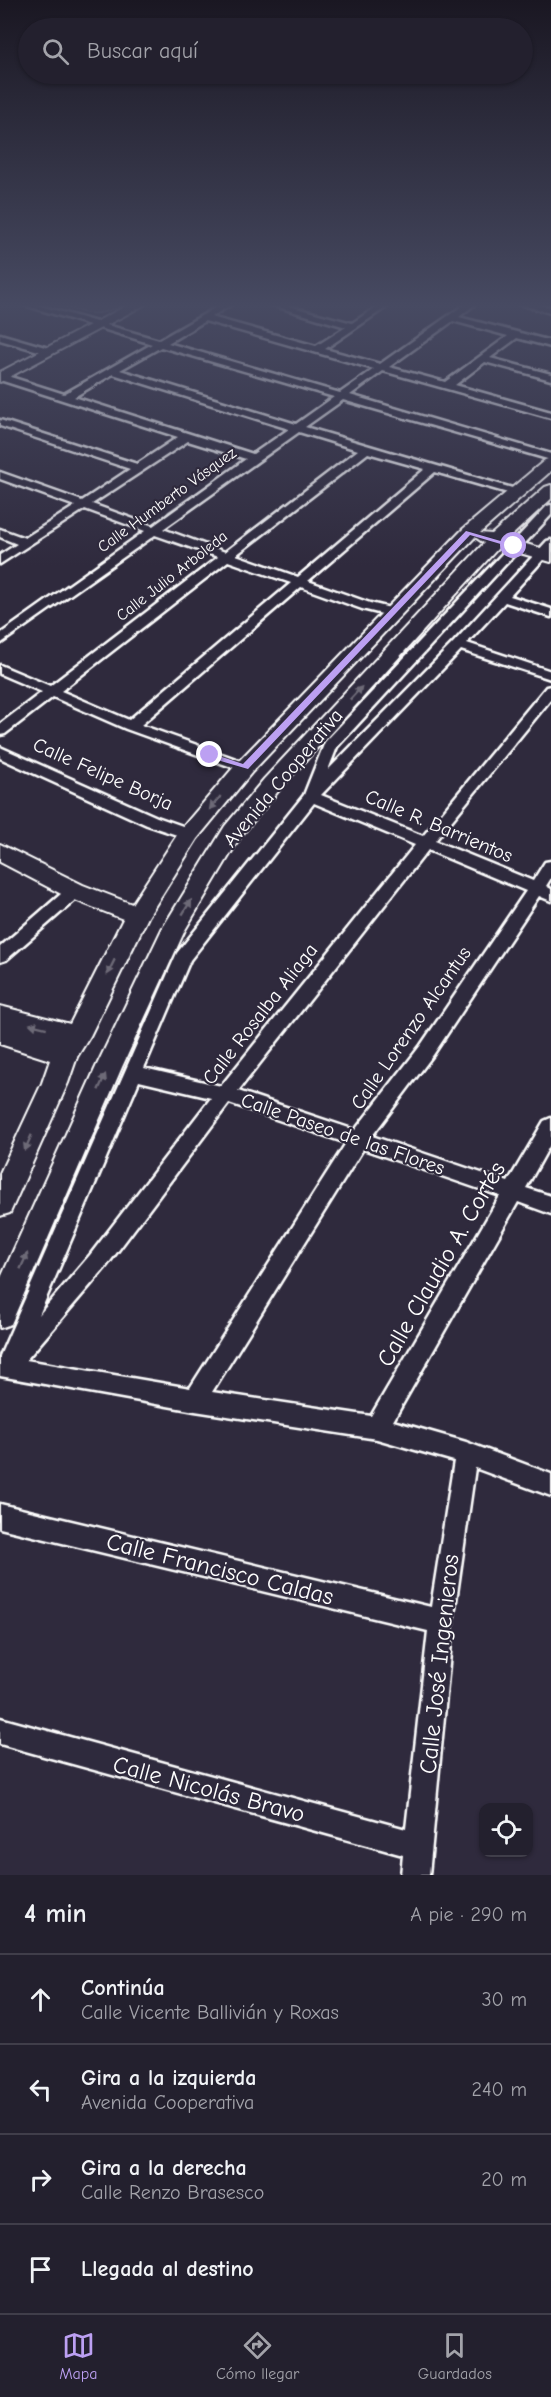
<!DOCTYPE html>
<html lang="es">
<head>
<meta charset="utf-8">
<style>
	:root { --surface:#23202e; --page:#2f2d3a; --text:#f1f3f6; --muted:#a3a3aa; --line:#403e4a; --accent:#bca0f2 }
	body { margin:0; font-family:"Comic Neue",sans-serif; background:var(--page); color:var(--text) }
	.controls { position:absolute; right:18px; bottom:18px; display:grid; overflow:hidden; border-radius:12px; box-shadow:0 2px 4px #0004 }
	.controls button { width:54px; height:54px; display:grid; place-items:center; padding:0; border:0; border-bottom:2px solid var(--line); background:var(--surface); color:var(--text); font:30px sans-serif }
	.stop { position:absolute; width:18px; height:18px; margin:-14px; border:4px solid #bca0f2; border-radius:50%; background:#fff }
	.stop.end { background:#bca0f2; border-color:#fff; box-shadow:0 2px 6px #0008 }
	.list { margin:0; padding:0; list-style:none }
	h2 { display:flex; justify-content:space-between; align-items:center; height:78px; margin:0; padding:0 24px; font-size:26px }
	h2 small { font-size:20px; font-weight:400; color:var(--muted) }
	.list li { display:grid; grid-template-columns:39px 1fr auto; gap:18px; align-items:center; box-sizing:border-box; height:90px; padding:0 24px; border-top:2px solid var(--line) }
	.list b { display:block; font-size:22px; white-space:nowrap }
	.list p { margin:0; font-size:20px; white-space:nowrap; color:var(--muted) }
	.list em { font-size:20px; font-style:normal; color:var(--muted) }
	.icon { flex:none; width:33px; height:33px; fill:none; stroke:currentColor; stroke-width:2; stroke-linecap:round; stroke-linejoin:round }
	.map { position:relative; flex:none; width:551px; height:1875px; overflow:hidden }
	.search { position:absolute; background:var(--surface); box-shadow:0 2px 4px #0004; left:18px; right:18px; top:18px; height:66px; display:flex; align-items:center; gap:15px; box-sizing:border-box; padding:0 21px; border-radius:33px; color:var(--muted); font-size:22px }
	.sheet { height:438px; background:var(--surface) }
	nav { display:flex; justify-content:space-around; align-items:center; box-sizing:border-box; height:84px; border-top:2px solid var(--line); background:var(--surface); font-size:16px; color:var(--muted) }
	nav a { display:grid; justify-items:center; gap:3px }
	nav .on { color:var(--accent) }
	.map>svg:first-child { display:block }
</style>
</head>
<body>
<div class="map">
<svg width="551" height="1875" viewBox="0 0 551 1875">
	<rect width="100%" height="100%" fill="#2f2a3d"/>
	<filter id="ink" filterUnits="userSpaceOnUse"><feTurbulence type="fractalNoise" baseFrequency=".0167" numOctaves="2"/><feDisplacementMap in="SourceGraphic" scale="12" xChannelSelector="R" yChannelSelector="G"/><feConvolveMatrix kernelMatrix="1 2 1 2 8 2 1 2 1" color-interpolation-filters="sRGB"/></filter>
	<g filter="url(#ink)">
		<path fill="#464152" stroke="#a2a0a8" stroke-width="1.5" d="M55 304H124C93 320 86 313 55 304Z"/>
		<g fill="none" stroke-linecap="round" stroke-linejoin="round">
			<g stroke="#a7a6ad" stroke-width="3">
				<path d="M427 331 460 308H472L476 304"/>
				<path d="M317 418 325 413 328 399 353 385"/>
				<path d="M193 496 218 479"/>
			</g>
			<path stroke="#a7a6ad" stroke-width="4" d="M161 522 169 513 195 495"/>
			<defs>
				<g id="street">
					<path d="M21 304H34L159 340 222 304H232L211 317 316 346 346 327 268 304H281L352 323 381 304H391L325 349 380 364 465 304H475L459 317 551 341V347L517 338 490 358 551 374V380L485 362 455 385 551 412V418L383 371 350 395 551 454V460L343 400 305 427 519 490 521 492 515 495 435 472 308 581 370 603 398 610 400 613 398 616 394 617 362 609 301 587 141 725 250 764 252 767 250 770H240L126 729 53 697 5 734 0 735V724L42 692 0 674V665L50 686 218 557 155 535 0 644V634L145 531 85 509 0 564V555L17 544 0 537V529L25 538 75 506 0 479V472L82 501 130 469 0 426V420L137 464 178 437 0 380 1 374 64 394 152 344ZM205 321 374 369 340 393 168 343ZM453 321 508 336 445 382 389 367ZM161 347 334 397 296 424 120 370ZM113 374 289 429 253 454 74 397ZM299 432 358 450 225 552 163 529ZM188 441 246 459 153 526 92 504ZM368 453 425 469 298 577 236 555ZM228 561 291 583 129 720 61 691Z"/>
					<path d="M519 304H535L551 307V313Z"/>
					<path d="M0 334 52 349 54 351 49 354 0 340Z"/>
					<path d="M551 505V515L337 747 328 770 454 642 547 541 551 540V551L510 596 551 609V617L505 602 467 643 551 671V679L461 650 321 795 423 836 546 687 551 686V699L435 841 533 881 545 862 551 861V878L546 886 551 889V901L539 896 433 1055 372 1136 508 1182 544 1121 551 1118V1143L526 1188 551 1196V1214L518 1202 393 1421 466 1442 551 1474V1496L475 1468 453 1622 429 1875H401L403 1855 0 1744V1718L406 1829 428 1631 0 1528V1504L431 1607 454 1461 377 1439 195 1411 0 1376V1356L177 953 304 795 325 742 547 506ZM314 803 415 845 221 1086 144 1068 190 960ZM428 850 526 891 421 1045 355 1130 238 1091ZM139 1081 211 1098 90 1255 39 1315ZM229 1103 346 1143 190 1388 26 1360 105 1268ZM363 1149 500 1196 371 1416 212 1392Z"/>
					<path d="M0 747 157 817 194 830 197 834 189 839 147 825 0 758Z"/>
					<path d="M75 885 81 887 83 891 81 895 6 960 0 962V947L69 887Z"/>
				</g>
				<g id="secondary">
					<path d="M130 304H146L0 382V372Z"/>
					<path d="M551 458V471L480 533 492 534 545 487 551 485V499L508 539 551 551V562L499 547 280 789 241 836 185 930 122 1067 11 1324 0 1328V1280L96 1067 162 929 225 826 264 779 484 543 475 537 252 772 197 839 148 917 90 1036 77 1057 68 1083 10 1213 0 1216V1173L42 1083 50 1060 0 1044V1006L70 1024 123 919 67 897 0 862V844L83 885 132 904 181 829 238 762 463 529 545 460Z"/>
				</g>
			</defs>
			<use href="#street" stroke="#fff" stroke-width="5"/>
			<use href="#secondary" stroke="#fff" stroke-width="4"/>
			<use href="#street" fill="#2f2a3d" fill-rule="evenodd"/>
			<use href="#secondary" fill="#2f2a3d" fill-rule="evenodd"/>
		</g>
		<defs><path id="oneway-solid" d="M-6-.8H1V-3.2L6.5 0L1 3.2V.8H-6Z" transform="scale(1.5)"/></defs>
		<g fill="#6d6a77">
			<use href="#oneway-solid" transform="translate(356 693) rotate(-47)"/>
			<use href="#oneway-solid" transform="translate(215 803) rotate(130)"/>
			<use href="#oneway-solid" transform="translate(187 907) rotate(-59)"/>
			<use href="#oneway-solid" transform="translate(111 967) rotate(116)"/>
			<use href="#oneway-solid" transform="translate(38 1026) rotate(-166)"/>
			<use href="#oneway-solid" transform="translate(102 1082) rotate(-66)"/>
			<use href="#oneway-solid" transform="translate(28 1143) rotate(114)"/>
			<use href="#oneway-solid" transform="translate(24 1261) rotate(-66)"/>
		</g>
	</g>
	<linearGradient id="sky" x2="0" y2="1"><stop stop-color="#1a1722"/><stop offset="0.54" stop-color="#474a62"/><stop offset="1" stop-color="#474a62" stop-opacity="0"/></linearGradient>
	<rect width="551" height="566" fill="url(#sky)"/>
	<path fill="#bca0f2" d="M466 531 518 546 514 548 470 535 248 769 207 757V753H210L243 764Z"/>
	<g text-anchor="middle" dominant-baseline="central" stroke-width="4.5" stroke-linejoin="round" paint-order="stroke">
		<g font-size="16" fill="#fff" stroke="#2f2a3d">
			<text transform="translate(167 500) rotate(-36)">Calle Humberto Vásquez</text>
			<text transform="translate(172 576) rotate(-38)">Calle Julio Arboleda</text>
		</g>
		<g font-size="20" fill="#fff" stroke="#2f2a3d">
			<text transform="translate(103 774) rotate(24)">Calle Felipe Borja</text>
			<text transform="translate(283 778) rotate(-50)">Avenida Cooperativa</text>
			<text transform="translate(439 826) rotate(23)">Calle R. Barrientos</text>
			<text transform="translate(260 1014) rotate(-52)">Calle Rosalba Aliaga</text>
			<text transform="translate(411 1028) rotate(-55)">Calle Lorenzo Alcantus</text>
			<text transform="translate(343 1134) rotate(19)">Calle Paseo de las Flores</text>
		</g>
		<g font-size="24" fill="#fff" stroke="#2f2a3d">
			<text transform="translate(441 1264) rotate(-60)">Calle Claudio A. Cortés</text>
			<text transform="translate(220 1569) rotate(14)">Calle Francisco Caldas</text>
			<text transform="translate(439 1664) rotate(-84)">Calle José Ingenieros</text>
			<text transform="translate(209 1789) rotate(15)">Calle Nicolás Bravo</text>
		</g>
	</g>
</svg>
<div class="controls">
<button><svg class="icon" aria-label="locate" viewBox="0 0 24 24"><circle cx="12" cy="12" r="6"/><path d="M12 2v4M12 18v4M2 12h4M18 12h4"/></svg></button>
</div>
<div class="stop" style="left:514px;top:546px"></div>
<div class="stop end" style="left:210px;top:755px"></div>
<div class="search"><svg class="icon" aria-label="search" viewBox="0 0 24 24"><circle cx="10" cy="10" r="6"/><path d="M15 15l6 6"/></svg>Buscar aquí</div>
</div>
<section class="sheet">
<h2>4 min<small>A pie · 290 m</small></h2>
<ul class="list">
<li><svg class="icon" aria-label="ahead" viewBox="0 0 24 24"><path d="M12 20V5M6 11l6-6 6 6"/></svg><div><b>Continúa</b><p>Calle Vicente Ballivián y Roxas</p></div><em>30 m</em></li>
<li><svg class="icon" aria-label="left" viewBox="0 0 24 24"><path d="M17 20v-9H6M10 6l-5 5 5 5"/></svg><div><b>Gira a la izquierda</b><p>Avenida Cooperativa</p></div><em>240 m</em></li>
<li><svg class="icon" aria-label="right" viewBox="0 0 24 24"><path d="M7 20v-9h11M14 6l5 5-5 5"/></svg><div><b>Gira a la derecha</b><p>Calle Renzo Brasesco</p></div><em>20 m</em></li>
<li><svg class="icon" aria-label="arrive" viewBox="0 0 24 24"><path d="M6 21V4h12l-3 4 3 4H6"/></svg><div><b>Llegada al destino</b></div></li>
</ul>
</section>
<nav>
<a class="on"><svg class="icon" aria-label="map" viewBox="0 0 24 24"><path d="M3 6l6-2 6 2 6-2v14l-6 2-6-2-6 2zM9 4v14M15 6v14"/></svg>Mapa</a>
<a><svg class="icon" aria-label="directions" viewBox="0 0 24 24"><path d="M12 3l9 9-9 9-9-9zM9 14v-3h6M13 9l2 2-2 2"/></svg>Cómo llegar</a>
<a><svg class="icon" aria-label="saved" viewBox="0 0 24 24"><path d="M7 4h10v16l-5-4-5 4z"/></svg>Guardados</a>
</nav>
</body>
</html>
